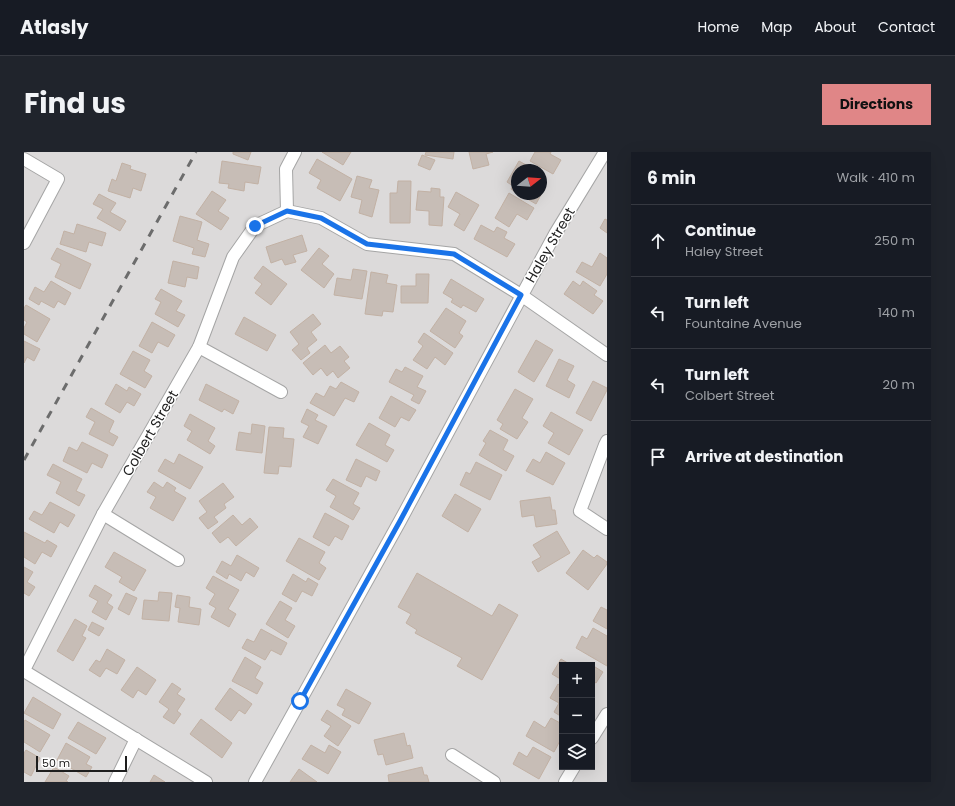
<!DOCTYPE html>
<html lang="en">
<head>
<meta charset="utf-8">
<style>
	:root { --surface:#171b24; --page:#20242c; --text:#f1f3f6; --muted:#9ea1a6; --line:#363941; --accent:#e08687 }
	body { margin:0; font-family:Poppins,sans-serif; background:var(--page); color:var(--text) }
	.controls { position:absolute; right:12px; bottom:12px; display:grid; overflow:hidden; border-radius:0px; box-shadow:0 4px 16px #0002 }
	.controls button { width:36px; height:36px; display:grid; place-items:center; padding:0; border:0; border-bottom:1px solid var(--line); background:var(--surface); color:var(--text); font:20px sans-serif }
	.compass { position:absolute; left:487px; top:12px; width:36px; height:36px; border-radius:50%; background:var(--surface); box-shadow:0 4px 16px #0002; rotate:73deg }
	.scale { position:absolute; left:12px; bottom:10px; width:91px; box-sizing:border-box; padding-left:4px; border:2px solid #1e1e1e; border-top:0; font-size:11px; line-height:14px; white-space:nowrap; color:#1e1e1e; -webkit-text-stroke:3px #fff; paint-order:stroke }
	.stop { position:absolute; width:12px; height:12px; margin:-9px; border:3px solid #1a73e8; border-radius:50%; background:#fff }
	.stop.end { background:#1a73e8; border-color:#fff; box-shadow:0 1px 4px #0008 }
	.list { margin:0; padding:0; list-style:none }
	h2 { display:flex; justify-content:space-between; align-items:center; height:52px; margin:0; padding:0 16px; font-size:17px }
	h2 small { font-size:13px; font-weight:400; color:var(--muted) }
	.list li { display:grid; grid-template-columns:26px 1fr auto; gap:12px; align-items:center; box-sizing:border-box; height:72px; padding:0 16px; border-top:1px solid var(--line) }
	.list b { display:block; font-size:15px; white-space:nowrap }
	.list p { margin:0; font-size:13px; white-space:nowrap; color:var(--muted) }
	.list em { font-size:13px; font-style:normal; color:var(--muted) }
	.icon { flex:none; width:22px; height:22px; fill:none; stroke:currentColor; stroke-width:2; stroke-linecap:round; stroke-linejoin:round }
	.map { position:relative; flex:none; width:583px; height:630px; overflow:hidden; border-radius:0px }
	header { display:flex; align-items:center; gap:24px; box-sizing:border-box; height:56px; padding:0 20px; background:var(--surface); border-bottom:1px solid var(--line) }
	header strong { font-size:19px }
	nav { display:flex; gap:22px; margin-inline-start:auto; font-size:14px }
	.intro { display:flex; align-items:center; justify-content:space-between; box-sizing:border-box; height:96px; padding:0 24px }
	h1 { margin:0; font-size:28px }
	.button { padding:10px 18px; border-radius:0px; background:var(--accent); color:#111; font-size:14px; font-weight:700 }
	main { display:flex; gap:24px; padding:0 24px }
	aside { flex:1; background:var(--surface); border-radius:0px; box-shadow:0 4px 16px #0002 }
	.map>svg:first-child { display:block }
</style>
</head>
<body>
<header>
<strong>Atlasly</strong>
<nav><a>Home</a><a>Map</a><a>About</a><a>Contact</a></nav>
</header>
<div class="intro"><h1>Find us</h1><a class="button">Directions</a></div>
<main>
<div class="map">
<svg width="583" height="630" viewBox="0 0 583 630">
	<rect width="100%" height="100%" fill="#efebe3"/>
	<path fill="#dcdada" fill-rule="evenodd" d="M0 0H583V630H0ZM493 18H517V42H493ZM538 513H568V615H538Z"/>
	<g fill="#c7bdb6" stroke="#c2b1a4">
		<path d="M209 0H227L224 8 209 2Z"/>
		<path d="M298 0H327L319 13Z"/>
		<path d="M402 0H430L429 7 401 3Z"/>
		<path d="M445 0H469L462 2 465 13 449 17Z"/>
		<path d="M511 0H527L526 2 537 8 529 22 506 9Z"/>
		<path d="M398 3 411 8 406 18 394 13Z"/>
		<path d="M293 7 328 27 316 49 293 36 297 28 285 21Z"/>
		<path d="M198 9 237 15 234 32 221 30 220 39 204 36 205 32 195 31Z"/>
		<path d="M495 9 511 18H493V41L487 37 489 34 483 30Z"/>
		<path d="M98 11 107 14 106 17 122 22 117 39 109 36 106 46 84 39 88 27 92 29Z"/>
		<path d="M333 24 348 28 345 36 355 38 348 65 335 61 338 48 327 45Z"/>
		<path d="M374 29H387L386 71H366V41H373Z"/>
		<path d="M407 36 416 37V45H420L418 74 405 73V59L392 58 394 39 407 40Z"/>
		<path d="M517 38 519 39 512 52 495 42H517Z"/>
		<path d="M188 39 202 48 194 59 205 66 197 78 172 62Z"/>
		<path d="M432 40 455 53 440 79 430 73 436 62 424 55Z"/>
		<path d="M485 41 510 56 503 68 493 62 485 75 471 66Z"/>
		<path d="M75 42 92 51 86 60 102 69 96 79 73 66 79 57 69 52Z"/>
		<path d="M156 64 178 70 173 88 185 92 181 105 168 102 170 96 149 89Z"/>
		<path d="M581 67 583 68V81L576 76Z"/>
		<path d="M53 72 82 81 78 94 65 90 62 100 36 92 40 79 50 82Z"/>
		<path d="M457 73 470 80 473 75 483 80 480 86 491 92 483 105 450 87Z"/>
		<path d="M278 83 283 99 269 103 272 110 261 113 258 107 247 111 242 95Z"/>
		<path d="M33 96 67 112 56 137 31 125 37 112 27 107Z"/>
		<path d="M295 96 305 104 298 112 310 122 300 136 277 118Z"/>
		<path d="M576 101 583 106V122L576 134 552 120 558 110 568 115Z"/>
		<path d="M149 109 175 115 173 127 163 125 161 135 144 131Z"/>
		<path d="M239 114 263 132 247 153 231 141 238 132 230 126Z"/>
		<path d="M329 117 343 119 338 147 310 143 313 126 327 128Z"/>
		<path d="M347 120 364 123 362 131 373 133 369 160 359 159 358 164 341 162Z"/>
		<path d="M392 122H405L404 151H377V134H392Z"/>
		<path d="M427 127 460 147 452 160 439 153 437 156 427 150 429 147 419 141Z"/>
		<path d="M27 129 47 141 41 153 34 149 30 156 17 149 15 153 5 147 11 135 20 140Z"/>
		<path d="M549 129 556 134 559 129 573 139 570 143 579 149 569 162 540 142Z"/>
		<path d="M137 137 158 149 152 159 161 163 154 175 131 162 137 150 131 147Z"/>
		<path d="M2 153 26 167 13 190 0 182V176L3 170 0 168V156Z"/>
		<path d="M422 156 442 169 435 181 439 184 431 196 406 179Z"/>
		<path d="M289 162 297 172 287 180 293 188 283 196 286 201 277 208 268 198 275 192 266 180Z"/>
		<path d="M220 165 252 183 243 199 211 182Z"/>
		<path d="M128 170 151 183 144 195 134 190 128 201 115 194Z"/>
		<path d="M400 181 429 201 421 213 411 205 403 217 389 208 399 194 394 190Z"/>
		<path d="M512 188 529 198 510 230 494 220Z"/>
		<path d="M0 189 16 197 10 209 3 205 0 211Z"/>
		<path d="M301 193 307 201 316 194 325 205 320 209 326 216 314 226 309 219 303 224 297 216 289 223 279 211Z"/>
		<path d="M109 199 126 208 120 219 128 224 121 236 96 222Z"/>
		<path d="M535 207 550 214 543 228 551 233 545 246 522 234Z"/>
		<path d="M381 215 399 224 393 235 402 239 395 252 387 248 390 243 365 230 372 217 378 220Z"/>
		<path d="M569 229 583 236V238L567 269 552 261Z"/>
		<path d="M317 230 335 240 330 250 321 246 310 264 286 251 292 241 300 245 306 234 312 237Z"/>
		<path d="M92 232 103 239 105 235 117 242 110 254 103 250 96 261 81 252Z"/>
		<path d="M182 232 215 249 209 262 200 257 198 260 175 248Z"/>
		<path d="M491 237 509 247 498 266 504 270 493 287 476 277 479 272 473 268Z"/>
		<path d="M367 244 392 258 385 269 377 265 371 275 355 266Z"/>
		<path d="M67 256 90 269 85 280 94 285 89 294 65 282 71 270 62 265Z"/>
		<path d="M283 257 294 263 291 268 303 274 294 292 279 285 285 274 277 270Z"/>
		<path d="M527 260 559 278 545 303 524 291 530 281 519 274Z"/>
		<path d="M166 262 191 276 184 289 191 294 186 302 163 288 168 279 160 274Z"/>
		<path d="M345 271 366 283 361 293 370 298 363 310 332 293Z"/>
		<path d="M228 272 241 274 238 301 212 298 215 280 227 282Z"/>
		<path d="M245 275 260 276 259 286 270 287 267 315 255 314 254 322 240 321Z"/>
		<path d="M466 278 484 288 479 298 490 304 482 319 455 303 462 291 459 289Z"/>
		<path d="M58 290 84 303 78 316 68 311 63 321 39 309 45 295 53 299Z"/>
		<path d="M522 300 541 311 529 333 502 319 509 307 516 311Z"/>
		<path d="M155 302 179 315 166 337 134 319 141 307 150 312Z"/>
		<path d="M332 307 356 319 352 329 342 324 337 335 322 328Z"/>
		<path d="M452 310 478 323 466 348 436 333 442 320 446 322Z"/>
		<path d="M29 312 58 327 52 339 61 343 55 354 32 341 37 330 23 323Z"/>
		<path d="M309 327 335 341 329 352 336 356 329 368 306 355 312 344 302 338Z"/>
		<path d="M130 330 139 336 143 330 152 336 150 339 162 346 149 369 126 356 132 345 123 340Z"/>
		<path d="M199 331 210 345 200 352 202 356 190 365 194 370 184 377 175 366 183 360 175 349Z"/>
		<path d="M431 342 457 357 444 380 418 364Z"/>
		<path d="M526 345 528 358H531L533 372 512 375 510 363 498 365 496 349Z"/>
		<path d="M26 350 51 363 44 375 36 370 30 381 5 367 10 359 18 363Z"/>
		<path d="M301 361 325 374 318 388 311 384 305 394 289 385Z"/>
		<path d="M209 363 218 373 226 366 234 375 212 394 204 385 196 391 188 381Z"/>
		<path d="M533 379 546 401 514 420 508 410 517 405 509 393Z"/>
		<path d="M0 380 21 391 23 388 33 394 27 405 18 400 11 412 0 405Z"/>
		<path d="M275 386 301 400 295 411 302 416 295 428 262 409Z"/>
		<path d="M559 398 570 406 573 403 583 410V412L564 438 542 421Z"/>
		<path d="M90 400 122 418 110 439 95 430 98 425 81 415Z"/>
		<path d="M213 403 235 416 230 425 222 420 217 429 205 422 203 427 192 420 198 409 207 414Z"/>
		<path d="M0 415 9 420 3 430 11 435 5 444 0 441Z"/>
		<path d="M393 421 468 464 475 452 494 463 458 528 433 514 438 506 391 481 393 478 382 471 387 462 374 455Z"/>
		<path d="M269 422 282 430 284 426 294 432 288 444 278 439 272 450 258 442Z"/>
		<path d="M189 424 215 438 204 457 212 462 205 475 187 465 192 456 185 452 191 442 182 436Z"/>
		<path d="M71 433 88 443 83 451 89 455 82 468 68 460 74 449 65 444Z"/>
		<path d="M135 440 148 441 145 469 118 467 120 448 134 449Z"/>
		<path d="M102 441 113 446 105 463 94 457Z"/>
		<path d="M153 443 166 445 165 455 177 457 175 473 154 470 156 456 151 455Z"/>
		<path d="M256 449 268 456 261 468 271 474 264 486 242 472Z"/>
		<path d="M577 455 583 458V477L569 469Z"/>
		<path d="M51 467 63 474 58 484 62 486 49 509 33 499Z"/>
		<path d="M68 470 80 476 75 484 64 478Z"/>
		<path d="M569 476 583 484V514L552 496 558 484 563 487Z"/>
		<path d="M237 477 263 491 257 503 247 498 241 508 218 496 223 487 230 490Z"/>
		<path d="M83 497 101 508 93 522 82 516 76 525 65 518 72 508 76 510Z"/>
		<path d="M221 505 237 515 231 526 239 531 233 542 208 529Z"/>
		<path d="M537 507 547 513H538V528L528 522Z"/>
		<path d="M568 513 579 520 572 531 569 529 568 530Z"/>
		<path d="M113 515 132 528 122 543 114 538 109 546 97 538Z"/>
		<path d="M148 531 157 537 153 542 161 547 153 559 157 562 150 572 139 565 145 557 135 550Z"/>
		<path d="M534 532 538 535V565L530 560 535 551 526 546Z"/>
		<path d="M206 536 228 552 221 562 215 558 207 569 191 557Z"/>
		<path d="M322 537 347 551 335 572 318 563 321 557 313 553Z"/>
		<path d="M9 545 37 562 29 577 0 561Z"/>
		<path d="M303 558 327 574 314 594 300 584 307 574 297 568Z"/>
		<path d="M527 566 538 572V585L530 600 502 584 510 569 521 576Z"/>
		<path d="M177 567 208 591 198 606 166 582Z"/>
		<path d="M1 568 26 583 16 600 0 590V570Z"/>
		<path d="M54 570 82 586 72 602 44 586Z"/>
		<path d="M380 581 383 594 386 593 389 606 362 613 359 602 354 603 350 588Z"/>
		<path d="M42 591 66 605 62 612 68 615 62 625 33 608Z"/>
		<path d="M287 593 301 601 305 593 317 600 304 622 278 607Z"/>
		<path d="M509 595 527 605 515 627 489 612 495 600 503 605Z"/>
		<path d="M2 598 16 606 7 624 0 620V601Z"/>
		<path d="M30 615 45 624 42 629 44 630H21Z"/>
		<path d="M398 615 400 623H403L405 630H365L364 623Z"/>
		<path d="M275 617 293 630H266Z"/>
		<path d="M130 623 141 630H126Z"/>
	</g>
	<g fill="none" stroke-linecap="round" stroke-linejoin="round">
		<defs>
			<g id="minor">
				<path d="M0 7 34 27 0 91"/>
				<path d="M263 59 297 66 343 92 430 102 497 143 583 203"/>
				<path d="M263 59 262 17 271 0"/>
				<path d="M175 195 257 240"/>
				<path d="M583 289 581 293 556 359 583 377"/>
				<path d="M79 362 154 408"/>
				<path d="M0 518 79 362 175 195 209 105 231 74 263 59"/>
				<path d="M0 519 182 630"/>
				<path d="M568 586 583 562"/>
				<path d="M428 603 470 630"/>
				<path d="M91 630 112 587"/>
				<path d="M231 630 376 369 531 82 581 0"/>
				<path d="M541 630 550 615"/>
			</g>
		</defs>
		<use href="#minor" stroke="#a5a5a5" stroke-width="14"/>
		<use href="#minor" stroke="#fff" stroke-width="12"/>
		<path stroke="#6c6c6c" stroke-width="3" stroke-dasharray="8 8" stroke-linecap="butt" d="M0 308 172 0"/>
	</g>
	<g fill="none" stroke-linecap="round" stroke-linejoin="round">
		<path stroke="#1a73e8" stroke-width="5" d="M231 74 263 59 297 66 343 92 430 102 497 143 376 369 276 549"/>
	</g>
	<g text-anchor="middle" dominant-baseline="central" stroke-width="3" stroke-linejoin="round" paint-order="stroke">
		<g font-size="14" fill="#1e1e1e" stroke="#fff">
			<text transform="translate(526 93) rotate(-60)">Haley Street</text>
			<text transform="translate(126 281) rotate(-60)">Colbert Street</text>
		</g>
	</g>
</svg>
<div class="controls">
<button>+</button>
<button>−</button>
<button><svg class="icon" aria-label="layers" viewBox="0 0 24 24"><path d="M12 4l9 5-9 5-9-5zM3 14l9 5 9-5"/></svg></button>
</div>
<svg class="compass" viewBox="-18 -18 36 36"><path d="M0-13l5 13h-10z" fill="#e53935"/><path d="M0 13l5-13h-10z" fill="#9ea1a6"/></svg>
<div class="scale">50 m</div>
<div class="stop" style="left:276px;top:549px"></div>
<div class="stop end" style="left:231px;top:74px"></div>
</div>
<aside>
<h2>6 min<small>Walk · 410 m</small></h2>
<ul class="list">
<li><svg class="icon" aria-label="ahead" viewBox="0 0 24 24"><path d="M12 20V5M6 11l6-6 6 6"/></svg><div><b>Continue</b><p>Haley Street</p></div><em>250 m</em></li>
<li><svg class="icon" aria-label="left" viewBox="0 0 24 24"><path d="M17 20v-9H6M10 6l-5 5 5 5"/></svg><div><b>Turn left</b><p>Fountaine Avenue</p></div><em>140 m</em></li>
<li><svg class="icon" aria-label="left" viewBox="0 0 24 24"><path d="M17 20v-9H6M10 6l-5 5 5 5"/></svg><div><b>Turn left</b><p>Colbert Street</p></div><em>20 m</em></li>
<li><svg class="icon" aria-label="arrive" viewBox="0 0 24 24"><path d="M6 21V4h12l-3 4 3 4H6"/></svg><div><b>Arrive at destination</b></div></li>
</ul>
</aside>
</main>
</body>
</html>
